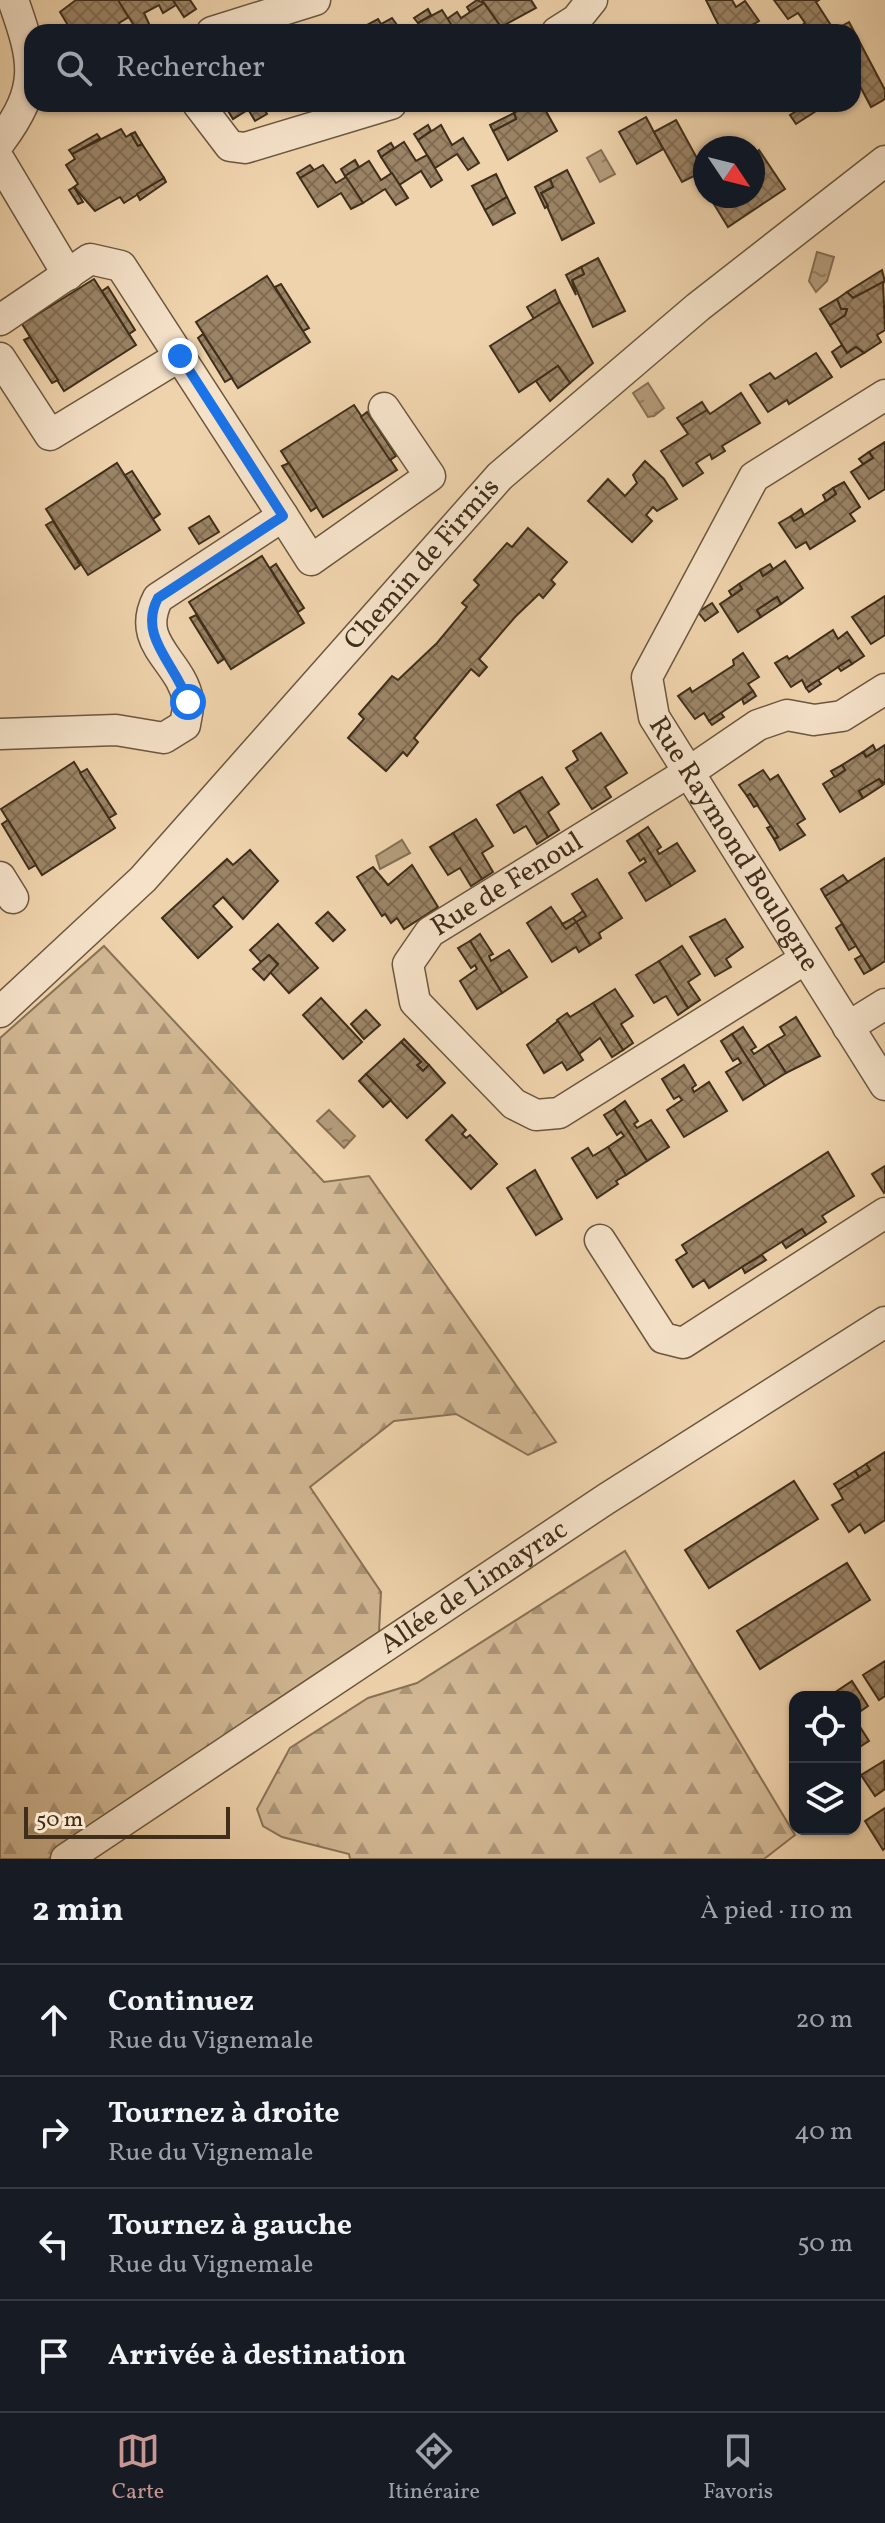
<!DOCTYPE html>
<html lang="fr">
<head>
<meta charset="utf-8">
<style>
	:root { --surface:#171b24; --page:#242831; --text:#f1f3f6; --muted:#9ea1a6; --line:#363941; --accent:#c59692 }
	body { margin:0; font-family:Vollkorn,serif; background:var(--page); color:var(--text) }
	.controls { position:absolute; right:24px; bottom:24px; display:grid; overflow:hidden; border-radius:16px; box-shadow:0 2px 6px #0004 }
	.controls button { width:72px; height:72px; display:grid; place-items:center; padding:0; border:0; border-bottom:2px solid var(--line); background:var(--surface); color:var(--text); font:40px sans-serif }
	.compass { position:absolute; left:693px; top:136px; width:72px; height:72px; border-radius:50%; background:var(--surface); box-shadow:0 2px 6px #0004; rotate:125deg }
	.scale { position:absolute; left:24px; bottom:20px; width:206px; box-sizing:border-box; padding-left:8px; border:4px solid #3f2e1a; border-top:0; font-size:22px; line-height:28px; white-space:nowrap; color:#3f2e1a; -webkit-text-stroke:6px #f5e2c9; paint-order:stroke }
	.stop { position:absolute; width:24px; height:24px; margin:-18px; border:6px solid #1a73e8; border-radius:50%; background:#fff }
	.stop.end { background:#1a73e8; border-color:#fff; box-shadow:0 2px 8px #0008 }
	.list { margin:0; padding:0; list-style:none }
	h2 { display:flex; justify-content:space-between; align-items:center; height:104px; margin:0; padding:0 32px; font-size:34px }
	h2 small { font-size:26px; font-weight:400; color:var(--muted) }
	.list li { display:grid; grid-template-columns:52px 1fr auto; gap:24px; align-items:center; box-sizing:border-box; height:112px; padding:0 32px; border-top:2px solid var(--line) }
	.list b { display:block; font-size:30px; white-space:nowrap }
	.list p { margin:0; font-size:26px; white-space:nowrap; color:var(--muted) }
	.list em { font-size:26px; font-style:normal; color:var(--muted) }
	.icon { flex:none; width:44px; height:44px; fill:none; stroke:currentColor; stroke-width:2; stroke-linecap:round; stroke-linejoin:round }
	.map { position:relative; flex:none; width:885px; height:1859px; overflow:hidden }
	.search { position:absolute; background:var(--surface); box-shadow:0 2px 6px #0004; left:24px; right:24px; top:24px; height:88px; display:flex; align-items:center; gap:20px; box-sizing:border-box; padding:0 28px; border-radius:24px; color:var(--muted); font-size:30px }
	.sheet { height:552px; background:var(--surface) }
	nav { display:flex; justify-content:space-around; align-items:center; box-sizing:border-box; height:112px; border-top:2px solid var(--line); background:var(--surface); font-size:22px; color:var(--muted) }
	nav a { display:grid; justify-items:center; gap:4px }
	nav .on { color:var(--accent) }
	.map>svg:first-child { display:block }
</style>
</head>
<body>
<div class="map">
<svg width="885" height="1859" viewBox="0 0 885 1859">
	<defs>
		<pattern id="forest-firs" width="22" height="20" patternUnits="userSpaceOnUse" patternTransform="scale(2)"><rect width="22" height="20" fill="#d1b793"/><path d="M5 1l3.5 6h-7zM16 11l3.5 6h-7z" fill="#ab9577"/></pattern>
		<pattern id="water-ripples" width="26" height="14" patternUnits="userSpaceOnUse" patternTransform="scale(2)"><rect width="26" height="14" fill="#b39b7a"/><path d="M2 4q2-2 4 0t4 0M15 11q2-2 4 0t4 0" fill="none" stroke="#937f63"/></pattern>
		<pattern id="building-cross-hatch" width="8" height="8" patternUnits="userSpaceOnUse" patternTransform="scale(2)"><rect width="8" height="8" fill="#9b8466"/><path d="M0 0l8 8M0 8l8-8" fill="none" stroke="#806c53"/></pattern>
	</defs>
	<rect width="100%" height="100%" fill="#efd3ac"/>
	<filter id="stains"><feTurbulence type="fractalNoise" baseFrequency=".0025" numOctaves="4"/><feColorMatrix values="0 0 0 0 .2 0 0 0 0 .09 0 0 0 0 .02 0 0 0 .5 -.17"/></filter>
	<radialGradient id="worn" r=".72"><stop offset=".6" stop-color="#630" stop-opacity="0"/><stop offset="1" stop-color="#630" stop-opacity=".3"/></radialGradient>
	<g fill="url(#forest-firs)" stroke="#887256" stroke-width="2">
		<path d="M104 946 324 1182 369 1176 556 1442 528 1455 456 1414 394 1421 310 1487 381 1592 379 1632 48 1859H0V1038Z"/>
		<path d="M625 1551 795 1835 764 1859H350L349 1854 282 1837 263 1826 257 1809 290 1748 368 1698 417 1683Z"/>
	</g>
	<g fill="url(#water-ripples)" stroke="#856f54" stroke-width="2">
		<path d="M601 150 615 174 600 182 587 158Z"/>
		<path d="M817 252 834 257 827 281 816 292 809 281Z"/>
		<path d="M648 383 664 408 654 416 648 417 633 393Z"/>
		<path d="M402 840 410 853 380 869 376 856Z"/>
		<path d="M329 1110 355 1136 344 1148 317 1121Z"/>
	</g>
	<g fill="url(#building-cross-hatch)" stroke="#3f2e1a" stroke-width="2">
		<path d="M76 0H118L129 17 119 23 124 31 72 32 60 12Z"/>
		<path d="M118 0H173L176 5 163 13 159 5 144 13 150 26 138 32Z"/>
		<path d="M173 0H190L196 9 184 17Z"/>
		<path d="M477 0 484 3 470 12 467 7Z"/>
		<path d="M482 0H531L536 8 501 27Z"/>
		<path d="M706 0H732L736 7 745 1 759 21 746 29 748 32H722Z"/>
		<path d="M774 0H819L816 2 834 30 792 32 805 23 798 13 788 19Z"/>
		<path d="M484 3 503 30 456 32 447 19 457 12 461 18Z"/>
		<path d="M428 9 431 15 418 23 414 18Z"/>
		<path d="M442 10 456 32H423L418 23Z"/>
		<path d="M392 18 402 32 369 31 381 24Z"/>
		<path d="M378 19 381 24 369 31 365 26Z"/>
		<path d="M849 22 885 90V99L871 107 853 73V32H831Z"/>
		<path d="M754 24 759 32H748L746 29Z"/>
		<path d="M224 104H245L249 109 233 119Z"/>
		<path d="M245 104H261L267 114 255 121Z"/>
		<path d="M530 104H542L557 131 508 160 493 131 516 119 514 113Z"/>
		<path d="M808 104 824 106 796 124 790 115Z"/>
		<path d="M514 113 516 119 493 131 490 125Z"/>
		<path d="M646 117 663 149 637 164 619 132Z"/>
		<path d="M676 120 704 171 682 182 654 132Z"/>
		<path d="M428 125 431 131 418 140 414 134Z"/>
		<path d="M441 125 452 145 463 138 479 163 468 170 457 154 435 168 418 140Z"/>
		<path d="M121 129 126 137 131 134 138 146 142 144 164 178 124 203 120 197 95 211 74 187 78 184 66 165 75 159 72 154Z"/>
		<path d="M135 132 142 144 138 146 131 134Z"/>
		<path d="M97 134 100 138 72 154 69 150Z"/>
		<path d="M404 142 416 161 427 155 442 180 431 187 421 171 399 185 381 157Z"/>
		<path d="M391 143 394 148 381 157 378 151Z"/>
		<path d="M759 150 785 189 728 227 709 196H753V155Z"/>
		<path d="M355 160 359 167 345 176 341 169Z"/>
		<path d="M369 161 381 180 392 173 408 198 396 205 385 189 363 203 345 176Z"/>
		<path d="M310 165 314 170 300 178 297 173Z"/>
		<path d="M323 165 336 183 346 177 363 203 351 209 341 193 318 207 300 178Z"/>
		<path d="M567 170 594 223 562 240 541 193 553 187 550 179Z"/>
		<path d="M496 174 507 197 485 210 472 186Z"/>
		<path d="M164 178 166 182 140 200 137 194Z"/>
		<path d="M550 179 553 187 541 193 548 206 545 208 535 187Z"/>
		<path d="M74 187 83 202 78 204 69 190Z"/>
		<path d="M507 197 515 213 493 225 485 210Z"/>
		<path d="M598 258 625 311 593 327 572 280 584 274 581 267Z"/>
		<path d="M581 267 584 274 572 280 576 295 566 275Z"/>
		<path d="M882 270 885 282 853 298 847 292Z"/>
		<path d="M267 276 310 342 238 388 196 322Z"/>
		<path d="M94 279 136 345 64 391 22 324Z"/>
		<path d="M883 282 885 330 877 335 881 342 864 353 856 347 847 353 830 325 845 315 847 309H841L837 299 847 292 853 298Z"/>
		<path d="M281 284 309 328 303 331 275 287Z"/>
		<path d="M108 287 135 330 129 334 102 291Z"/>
		<path d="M555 290 560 302 534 319 527 307Z"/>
		<path d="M837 299 841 309H847L845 315 830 325 820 309Z"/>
		<path d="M560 302 593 363 570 383 558 366 519 392 490 346Z"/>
		<path d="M203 334 232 378 225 382 198 338Z"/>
		<path d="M30 337 58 380 52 383 24 340Z"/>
		<path d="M842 345 847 353 856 347 864 353 841 367 832 352Z"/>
		<path d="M816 353 832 377 789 404 787 400 768 412 750 385 770 373 775 379Z"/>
		<path d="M558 366 570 383 550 401 536 381Z"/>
		<path d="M741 393 760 423 722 446 725 451 712 459 710 454 696 463 703 473 683 486 661 451 688 434 682 425 707 410 710 414Z"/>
		<path d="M702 402 707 410 682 425 677 418Z"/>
		<path d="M354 405 397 470 323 517 281 451Z"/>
		<path d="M367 412 396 456 390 460 361 417Z"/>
		<path d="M885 442V489L869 499 851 472 873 458 869 452Z"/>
		<path d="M869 452 873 458 863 464 859 459Z"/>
		<path d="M645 461 664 479 677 499 657 511 653 507 646 515 652 521 632 542 588 501 608 479 625 496 637 483 633 475Z"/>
		<path d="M117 463 160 530 88 575 46 509Z"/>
		<path d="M289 463 317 507 311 511 282 466Z"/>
		<path d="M132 471 160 514 153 519 125 475Z"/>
		<path d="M844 482 860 507 850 514 855 521 810 549 806 542 796 548 779 523 791 516 794 521 804 515 836 494 833 488Z"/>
		<path d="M833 488 836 494 826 501 823 495Z"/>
		<path d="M801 509 804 515 794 521 791 516Z"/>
		<path d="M209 516 219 532 199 544 189 528Z"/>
		<path d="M53 521 80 565 75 569 46 525Z"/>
		<path d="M528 528 567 562 551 580 555 584 543 598 539 594 515 617 479 659 487 667 479 676 471 669 414 738 418 742 407 756 403 752 386 771 348 738 364 719 359 714 392 676 398 680 437 643 467 607 462 603 479 585 474 580 507 543 512 547Z"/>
		<path d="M262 556 304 623 231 669 189 602Z"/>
		<path d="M785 561 803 588 781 604 777 597 757 610 761 617 738 632 720 604 742 589 739 584 760 570 763 576Z"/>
		<path d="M276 564 304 608 298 612 270 568Z"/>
		<path d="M770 564 773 569 763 576 760 570Z"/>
		<path d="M739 584 742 589 732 596 729 591Z"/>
		<path d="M885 596V635L871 644 852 617Z"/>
		<path d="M777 597 781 604 761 617 757 610Z"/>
		<path d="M712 603 718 612 705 621 698 612Z"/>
		<path d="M196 615 224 659 218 663 190 618Z"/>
		<path d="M833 630 838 639 847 632 864 656 852 664 849 660 806 688 802 680 791 687 775 663 787 656 789 659Z"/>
		<path d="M743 653 759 677 748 684 753 691 709 721 704 713 695 719 678 696 690 688 692 692 734 665 733 660Z"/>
		<path d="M849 660 852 664 841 671 838 667Z"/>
		<path d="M818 680 821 684 809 692 806 688Z"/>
		<path d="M753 691 756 696 744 704 742 699Z"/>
		<path d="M721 713 724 717 712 725 709 721Z"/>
		<path d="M601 733 627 773 605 787 611 797 592 809 566 768 578 760 573 751Z"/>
		<path d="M873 745 876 751 866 757 863 752Z"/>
		<path d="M885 745V784L879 779 859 791 863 798 840 812 823 784 845 770 842 765 863 752 866 757Z"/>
		<path d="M74 762 115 828 42 875 1 809Z"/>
		<path d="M842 765 845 770 835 777 831 771Z"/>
		<path d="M87 769 116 814 109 818 80 773Z"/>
		<path d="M763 770 770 780 778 775 805 819 797 824 805 835 780 850 774 839 778 837 750 794 747 796 739 785Z"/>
		<path d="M542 777 559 804 548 812 559 830 548 837 519 791Z"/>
		<path d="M879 779 883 785 863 798 859 791Z"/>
		<path d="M519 791 548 837 537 844 526 826 514 833 497 805Z"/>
		<path d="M750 794 758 805 754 807 747 796Z"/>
		<path d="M476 819 493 846 482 853 493 872 482 879 453 833Z"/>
		<path d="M8 820 36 865 29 869 2 824Z"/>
		<path d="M771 826 778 837 774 839 767 828Z"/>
		<path d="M648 827 661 847 657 850 659 854 677 843 695 871 671 886 638 834Z"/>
		<path d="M453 833 482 879 471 886 460 868 448 875 430 847Z"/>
		<path d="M638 834 671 886 646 901 629 873 646 862 644 858 640 861 627 841Z"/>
		<path d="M250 850 278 881 243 919 223 897 213 906 232 927 198 958 162 918 227 859 233 865Z"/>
		<path d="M885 858V961L871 970 825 896Z"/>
		<path d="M412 865 438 907 404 929 397 918 391 923 385 914 382 916 357 877 373 867 388 885Z"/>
		<path d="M843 875 848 882 825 896 821 889Z"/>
		<path d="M597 879 622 918 599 933 601 938 590 945 576 922 586 916 572 894Z"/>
		<path d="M551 907 566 929 576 922 590 945 579 952 576 947 552 962 527 923Z"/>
		<path d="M583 911 586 916 576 922 573 918Z"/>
		<path d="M328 912 345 930 333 941 316 923Z"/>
		<path d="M573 918 576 922 566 929 562 924Z"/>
		<path d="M725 919 743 947 726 959 731 967 715 976 690 937Z"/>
		<path d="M278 924 318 968 289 993 269 971 278 964 269 955 261 962 250 950Z"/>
		<path d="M842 924 856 946 849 950 836 928Z"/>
		<path d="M480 934 493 954 489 956 491 961 509 950 527 977 502 993 470 941Z"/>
		<path d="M470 941 502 993 477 1009 460 981 477 969 475 965 471 968 458 948Z"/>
		<path d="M682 946 700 974 688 982 700 1000 688 1008 659 961Z"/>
		<path d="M269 955 278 964 264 980 253 969Z"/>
		<path d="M862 955 871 970 864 974 855 959Z"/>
		<path d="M659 961 688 1008 678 1015 666 996 654 1003 636 975Z"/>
		<path d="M615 989 633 1016 621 1024 633 1043 623 1050 593 1003Z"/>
		<path d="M321 998 362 1042 343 1059 303 1015Z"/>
		<path d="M593 1003 623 1050 612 1057 600 1038 579 1054 557 1020 567 1013 570 1017Z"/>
		<path d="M366 1010 380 1025 364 1039 351 1024Z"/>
		<path d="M796 1017 820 1056 786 1073 768 1045 785 1035 780 1027Z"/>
		<path d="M558 1021 583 1060 567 1070 562 1062 544 1073 527 1045Z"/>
		<path d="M743 1027 756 1047 751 1050 754 1054 768 1045 786 1073 765 1086 732 1034Z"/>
		<path d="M732 1034 765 1086 743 1100 726 1072 741 1063 738 1058 733 1061 721 1041Z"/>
		<path d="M404 1039 429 1065 423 1071 417 1065 421 1062 401 1042Z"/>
		<path d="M401 1042 421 1062 417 1065 423 1071 429 1065 445 1083 407 1118 366 1074Z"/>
		<path d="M684 1065 696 1085 692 1088 694 1092 709 1082 727 1111 684 1137 667 1110 682 1100 679 1096 674 1099 662 1079Z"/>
		<path d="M366 1074 391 1100 383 1107 359 1081Z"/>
		<path d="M625 1101 638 1121 634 1124 637 1128 651 1120 669 1147 647 1161 614 1109Z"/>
		<path d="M614 1109 647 1161 626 1175 608 1147 624 1136 621 1132 617 1135 604 1115Z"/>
		<path d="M452 1115 466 1130 462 1134 466 1138 470 1135 497 1164 471 1189 426 1140Z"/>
		<path d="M608 1147 626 1175 616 1181 618 1184 597 1198 572 1158 588 1148 593 1156Z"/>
		<path d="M828 1152 854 1196 822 1216 826 1222 806 1235 802 1229 709 1288 704 1280 693 1287 676 1260 687 1253 682 1245Z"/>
		<path d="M885 1166V1192L884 1193 872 1174Z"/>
		<path d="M535 1170 562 1219 536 1235 507 1188Z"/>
		<path d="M802 1229 806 1235 786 1248 782 1242Z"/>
		<path d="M762 1255 766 1260 745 1273 742 1267Z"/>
		<path d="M885 1452V1520L865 1533 860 1524 849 1532 832 1505 843 1499 838 1490 870 1470 866 1464Z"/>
		<path d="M866 1464 870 1470 859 1477 855 1471Z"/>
		<path d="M855 1471 859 1477 838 1490 834 1484Z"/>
		<path d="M794 1481 818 1519 709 1588 685 1550Z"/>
		<path d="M847 1563 870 1600 760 1669 737 1631Z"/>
		<path d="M885 1661V1696L879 1700 863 1675Z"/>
		<path d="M852 1681 868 1706 855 1715V1697H828Z"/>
		<path d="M855 1719 869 1741 855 1750Z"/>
		<path d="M884 1761 885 1789 875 1796 861 1775Z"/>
		<path d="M885 1808V1848L883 1850 865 1821Z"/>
	</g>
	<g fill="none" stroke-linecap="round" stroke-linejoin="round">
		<defs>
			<g id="minor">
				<path d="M212 32 315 0"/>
				<path d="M557 32 576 20 592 0"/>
				<path d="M198 104 230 146 245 148 391 104"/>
				<path d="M0 142C41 87 35 62 13 0"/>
				<path d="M0 161 68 275"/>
				<path d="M0 320 90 259 121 266 283 516 158 598C134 644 181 660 188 700 189 708 186 717 185 725L164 738 116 730 0 734"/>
				<path d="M0 358 50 435 180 356"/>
				<path id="s1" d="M885 395 754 477 647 677 654 717 885 1085"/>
				<path d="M283 516 311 560 430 476 384 408"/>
				<path d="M0 877 13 898"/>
				<path id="s2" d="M805 959 559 1113 536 1115 514 1104 415 1002 408 964 430 932 689 772 758 725 787 715 814 720 842 716 885 689"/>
				<path id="s3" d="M0 1012 143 879 500 476 698 307 885 161"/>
				<path d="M848 1027 885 1004"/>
				<path d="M600 1240 663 1338 683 1343 885 1213"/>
				<path id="s4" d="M66 1859 606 1499 885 1322"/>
			</g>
		</defs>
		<use href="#minor" stroke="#6b573e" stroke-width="33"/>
		<use href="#minor" stroke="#f5e2c9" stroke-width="30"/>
	</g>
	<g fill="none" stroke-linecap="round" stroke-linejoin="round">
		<path stroke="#1a73e8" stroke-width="10" d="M180 356 283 516 158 598C137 637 177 665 188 702"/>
	</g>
	<g text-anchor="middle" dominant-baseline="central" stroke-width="6" stroke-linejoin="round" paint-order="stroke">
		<g font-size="28" fill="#3f2e1a" stroke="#f5e2c9">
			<text stroke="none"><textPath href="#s3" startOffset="616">Chemin de Firmis</textPath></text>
			<text stroke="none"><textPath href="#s1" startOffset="572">Rue Raymond Boulogne</textPath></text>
			<text stroke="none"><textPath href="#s2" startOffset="648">Rue de Fenoul</textPath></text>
			<text stroke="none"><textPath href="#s4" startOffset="490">Allée de Limayrac</textPath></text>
		</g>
	</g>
	<rect width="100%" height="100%" filter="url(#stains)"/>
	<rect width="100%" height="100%" fill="url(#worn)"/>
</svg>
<div class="controls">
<button><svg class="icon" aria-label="locate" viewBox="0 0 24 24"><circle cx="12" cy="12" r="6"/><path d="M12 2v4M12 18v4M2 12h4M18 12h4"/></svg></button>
<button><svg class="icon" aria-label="layers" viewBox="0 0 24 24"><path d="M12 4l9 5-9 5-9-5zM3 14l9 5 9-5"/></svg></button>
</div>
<svg class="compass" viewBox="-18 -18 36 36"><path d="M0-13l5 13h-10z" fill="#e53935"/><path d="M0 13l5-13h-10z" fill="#9ea1a6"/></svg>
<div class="scale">50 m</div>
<div class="stop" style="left:188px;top:702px"></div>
<div class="stop end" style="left:180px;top:356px"></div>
<div class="search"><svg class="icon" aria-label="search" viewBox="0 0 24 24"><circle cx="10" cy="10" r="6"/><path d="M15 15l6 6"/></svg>Rechercher</div>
</div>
<section class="sheet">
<h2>2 min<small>À pied · 110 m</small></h2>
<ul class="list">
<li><svg class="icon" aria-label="ahead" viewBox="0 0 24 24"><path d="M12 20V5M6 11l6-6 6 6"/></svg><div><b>Continuez</b><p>Rue du Vignemale</p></div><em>20 m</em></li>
<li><svg class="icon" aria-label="right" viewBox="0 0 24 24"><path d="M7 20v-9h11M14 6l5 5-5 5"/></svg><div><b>Tournez à droite</b><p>Rue du Vignemale</p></div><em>40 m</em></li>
<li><svg class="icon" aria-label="left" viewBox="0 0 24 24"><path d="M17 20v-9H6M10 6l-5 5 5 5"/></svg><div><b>Tournez à gauche</b><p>Rue du Vignemale</p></div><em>50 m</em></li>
<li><svg class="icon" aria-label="arrive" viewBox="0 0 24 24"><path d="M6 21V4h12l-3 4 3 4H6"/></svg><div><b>Arrivée à destination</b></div></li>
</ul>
</section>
<nav>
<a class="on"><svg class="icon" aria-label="map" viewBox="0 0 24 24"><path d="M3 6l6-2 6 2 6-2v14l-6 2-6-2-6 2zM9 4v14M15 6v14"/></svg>Carte</a>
<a><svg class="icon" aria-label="directions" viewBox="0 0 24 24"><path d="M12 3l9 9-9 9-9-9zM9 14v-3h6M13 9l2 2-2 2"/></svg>Itinéraire</a>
<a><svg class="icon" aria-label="saved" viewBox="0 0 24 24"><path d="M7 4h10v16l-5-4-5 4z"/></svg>Favoris</a>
</nav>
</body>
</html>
